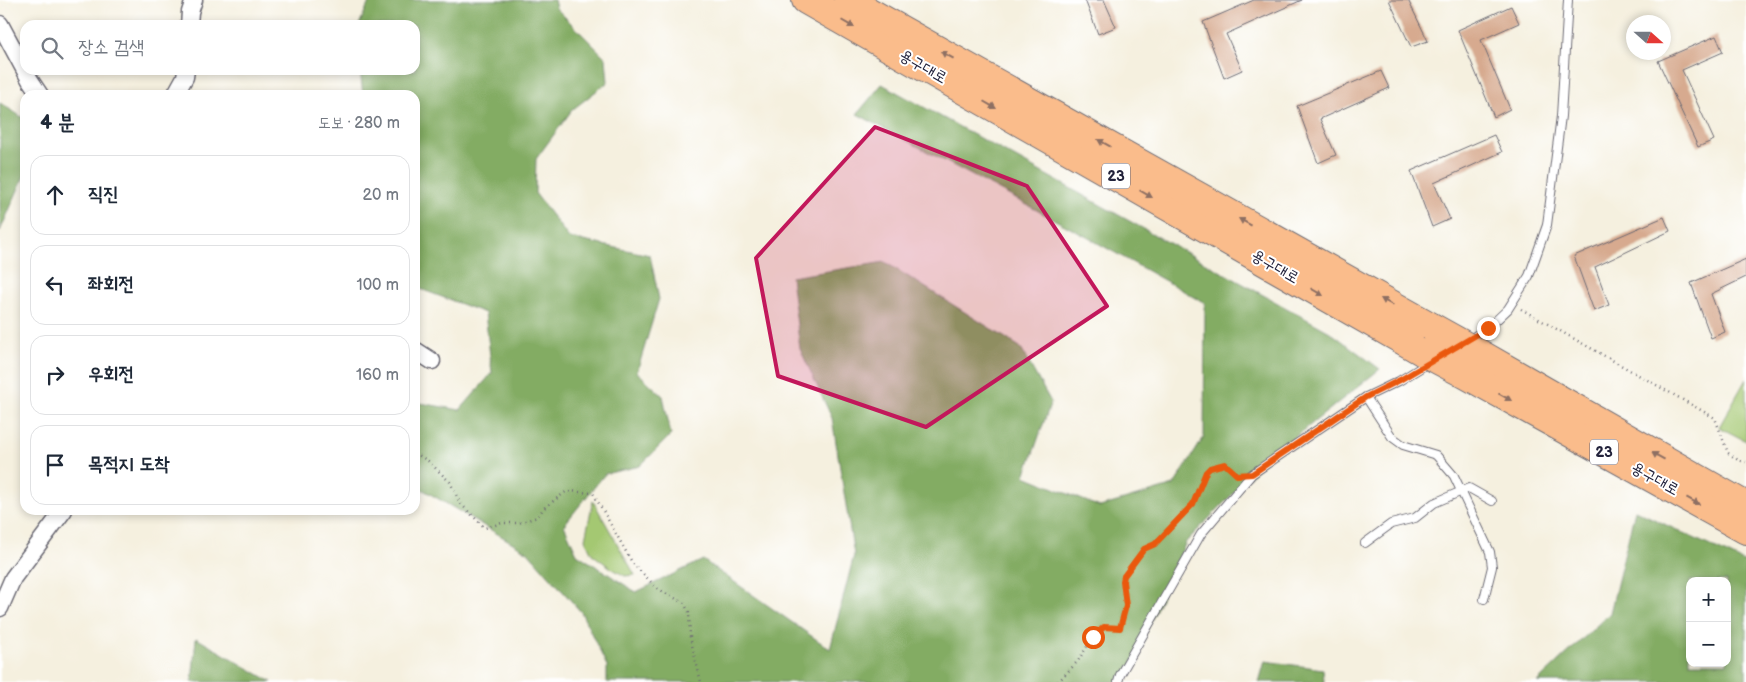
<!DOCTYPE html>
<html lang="ko">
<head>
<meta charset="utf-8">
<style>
	:root { --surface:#fff; --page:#f6f6f7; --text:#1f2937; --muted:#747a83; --line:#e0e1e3 }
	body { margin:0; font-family:"Balsamiq Sans","Poor Story",sans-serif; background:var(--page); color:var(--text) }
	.controls { position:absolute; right:15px; bottom:15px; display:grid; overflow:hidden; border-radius:10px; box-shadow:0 2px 8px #0003 }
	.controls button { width:45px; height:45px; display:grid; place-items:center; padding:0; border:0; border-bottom:1px solid var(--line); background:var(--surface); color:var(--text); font:25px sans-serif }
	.compass { position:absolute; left:1626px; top:15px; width:45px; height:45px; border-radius:50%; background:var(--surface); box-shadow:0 2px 8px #0003; rotate:111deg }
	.stop { position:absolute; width:15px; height:15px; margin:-11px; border:4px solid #ea580c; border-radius:50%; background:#fff }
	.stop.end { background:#ea580c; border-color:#fff; box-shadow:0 1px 5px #0008 }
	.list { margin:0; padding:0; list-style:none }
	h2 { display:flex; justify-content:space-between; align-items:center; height:65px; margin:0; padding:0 20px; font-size:21px }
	h2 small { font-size:16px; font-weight:400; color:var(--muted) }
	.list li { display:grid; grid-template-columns:32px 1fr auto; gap:15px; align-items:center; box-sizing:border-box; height:80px; margin:0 10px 10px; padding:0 10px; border:1px solid var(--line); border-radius:15px }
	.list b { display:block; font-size:19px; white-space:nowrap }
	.list em { font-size:16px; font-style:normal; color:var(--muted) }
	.icon { flex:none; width:28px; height:28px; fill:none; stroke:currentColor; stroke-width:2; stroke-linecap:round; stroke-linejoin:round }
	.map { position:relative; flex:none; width:1746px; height:682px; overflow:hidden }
	.search { position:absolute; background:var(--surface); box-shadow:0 2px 8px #0003; left:20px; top:20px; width:400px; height:55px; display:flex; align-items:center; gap:12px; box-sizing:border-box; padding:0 18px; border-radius:15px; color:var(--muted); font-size:19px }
	.panel { position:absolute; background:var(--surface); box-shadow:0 2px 8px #0003; left:20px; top:90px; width:400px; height:425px; border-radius:15px }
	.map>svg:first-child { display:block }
</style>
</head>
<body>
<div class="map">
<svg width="1746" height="682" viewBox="0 0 1746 682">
	<rect width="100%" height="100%" fill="#fff"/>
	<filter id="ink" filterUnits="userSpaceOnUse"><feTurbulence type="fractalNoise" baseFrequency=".02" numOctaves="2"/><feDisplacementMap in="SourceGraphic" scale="10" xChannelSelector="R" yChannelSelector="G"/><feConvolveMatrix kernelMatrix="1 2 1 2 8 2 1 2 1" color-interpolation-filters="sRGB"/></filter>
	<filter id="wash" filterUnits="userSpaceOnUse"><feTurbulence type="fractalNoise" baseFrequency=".0096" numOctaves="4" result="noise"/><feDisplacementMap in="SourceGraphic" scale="20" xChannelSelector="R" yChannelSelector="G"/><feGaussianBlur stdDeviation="1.12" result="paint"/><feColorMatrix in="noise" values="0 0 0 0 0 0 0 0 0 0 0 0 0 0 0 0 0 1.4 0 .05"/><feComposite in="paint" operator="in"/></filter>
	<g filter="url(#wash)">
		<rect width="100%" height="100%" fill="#f5f0df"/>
		<g fill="#a4c872" stroke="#637556">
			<path d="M1746 379V441L1719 427Z"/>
			<path d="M593 501 635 575 625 576 611 568 592 554 585 539Z"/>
		</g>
		<g fill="#83ac64" stroke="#526750" fill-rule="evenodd">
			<path d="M370 0H554L556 8 606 58 608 82 572 110 536 159 535 193 569 238 650 255 659 299 637 372 663 396 671 435 640 466 605 474 564 525 577 554 636 592 703 560 830 649 854 555 832 418 800 349 791 277 885 262 1020 347 1051 402 1025 476 1100 507 1174 485 1204 437 1205 303 1085 236 857 114 882 84 1330 332 1380 369 1263 463 1186 542 1124 682H607V666L581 612 528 552 415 485V402L460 410 492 373 485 313 415 287V95H363L360 70H415V25H359Z"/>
			<path d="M0 103 25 119V174L0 231Z"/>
			<path d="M1635 510 1746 563V682H1537L1610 613ZM1690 581H1727V663H1690Z"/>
			<path d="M196 638 272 682H192Z"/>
			<path d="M1265 661 1323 669 1324 682H1259Z"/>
		</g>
		<g id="blocks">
			<g fill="#d7aa8f">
				<path d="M1085 0H1104L1116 27 1098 34Z"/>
				<path d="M1254 0H1302L1226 34 1242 70 1224 78 1203 22Z"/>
				<path d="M1389 0H1408L1428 41 1411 47Z"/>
				<path d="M1511 6 1519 23 1481 40 1510 109 1494 117 1458 30Z"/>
				<path d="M1716 36 1723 52 1682 70 1714 140 1698 147 1658 61Z"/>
				<path d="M1381 71 1389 88 1320 119 1336 155 1318 163 1297 106Z"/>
				<path d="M1494 135 1502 152 1434 183 1450 219 1432 227 1411 171Z"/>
				<path d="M1664 217 1670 231 1595 267 1609 305 1594 311 1574 256Z"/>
				<path d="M1746 259V277L1711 294 1725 332 1711 338 1691 283Z"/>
			</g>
		</g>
	</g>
	<g filter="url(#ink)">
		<use href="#blocks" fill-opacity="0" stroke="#6c6a74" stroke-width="1"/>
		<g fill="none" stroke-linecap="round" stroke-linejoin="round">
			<defs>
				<g id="lane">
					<path d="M1468 340 1488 328 1508 309 1529 276 1547 225 1561 116 1568 0"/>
					<path d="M1366 397 1392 437 1403 445 1436 455 1454 476 1490 552 1492 567 1484 599"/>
					<path d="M1365 543 1391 524 1415 518 1434 503 1469 488 1492 501"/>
					<path d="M1118 682 1120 675 1201 534 1252 474 1366 397 1399 381 1430 362"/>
				</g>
				<g id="street">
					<path d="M0 24 30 80 40 95"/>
					<path d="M189 25 190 12 194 0"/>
					<path d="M175 95 185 77 186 70"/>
					<path d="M415 350 432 361"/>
					<path d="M0 608 13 578 64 510"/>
				</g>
				<g id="highway">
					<path d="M806 0 1425 353"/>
					<path d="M848 0 1430 326"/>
					<path d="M1475 351 1746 506"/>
					<path d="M1463 373 1746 530"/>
				</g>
			</defs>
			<use href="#lane" stroke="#6c6a74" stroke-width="10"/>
			<use href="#street" stroke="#6c6a74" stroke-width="19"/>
			<use href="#highway" stroke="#6c6a74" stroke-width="30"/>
			<g stroke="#6c6a74" stroke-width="2.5" stroke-dasharray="1 4" stroke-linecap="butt">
				<path d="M1521 309 1715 418 1728 453 1738 460 1746 462"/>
				<path d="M415 453 428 461 450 482 460 503 485 528 502 523H519L537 517 544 508 567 491 593 493 633 564 658 589 684 603 689 612 690 637 701 682"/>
				<path d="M1058 682 1078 661 1093 637 1104 627 1119 628 1126 606 1123 581 1124 576 1144 549 1155 544 1193 504 1206 472 1210 467 1225 464 1238 475"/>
			</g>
			<use href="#lane" stroke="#fff" stroke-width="8"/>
			<use href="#street" stroke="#fff" stroke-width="16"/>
			<use href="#highway" stroke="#fabc8b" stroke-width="28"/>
			<defs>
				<g id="highway-bridge">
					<path d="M1430 326 1475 351"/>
					<path d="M1425 353 1463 373"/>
				</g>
			</defs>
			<use href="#highway-bridge" stroke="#6c6a74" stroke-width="30" stroke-linecap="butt"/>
			<use href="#highway-bridge" stroke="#fabc8b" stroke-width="28"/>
		</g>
		<defs><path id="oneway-solid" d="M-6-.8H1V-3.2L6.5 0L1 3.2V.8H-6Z" transform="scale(1.25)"/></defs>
		<g fill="#8e6f63">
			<use href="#oneway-solid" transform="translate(848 24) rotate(30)"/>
			<use href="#oneway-solid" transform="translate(947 55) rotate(-151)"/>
			<use href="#oneway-solid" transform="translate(990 105) rotate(30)"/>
			<use href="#oneway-solid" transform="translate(1104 143) rotate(-151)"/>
			<use href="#oneway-solid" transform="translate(1146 194) rotate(30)"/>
			<use href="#oneway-solid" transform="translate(1245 222) rotate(-151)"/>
			<use href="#oneway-solid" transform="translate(1317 292) rotate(30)"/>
			<use href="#oneway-solid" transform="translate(1387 302) rotate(-151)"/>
			<use href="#oneway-solid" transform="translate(1505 397) rotate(29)"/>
			<use href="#oneway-solid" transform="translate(1658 456) rotate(-151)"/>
			<use href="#oneway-solid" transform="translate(1693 501) rotate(29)"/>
		</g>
	</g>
	<g fill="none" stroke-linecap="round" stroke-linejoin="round" filter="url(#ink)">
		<path stroke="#ea580c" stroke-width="6" d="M1093 637 1104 627 1120 628 1126 606 1123 581 1124 576 1144 549 1155 544 1193 504 1206 472 1210 468 1225 464 1237 475 1252 474 1366 397 1400 380 1488 328"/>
	</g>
	<path fill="#c2185b" fill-opacity="0.2" stroke="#c2185b" stroke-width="4" stroke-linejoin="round" d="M875 127 1027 186 1107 306 926 427 778 376 756 258Z"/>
	<g text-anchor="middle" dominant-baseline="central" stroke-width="4" stroke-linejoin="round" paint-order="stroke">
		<g fill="#fff" stroke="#646476" stroke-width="1">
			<rect x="1102" y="163.5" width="28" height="25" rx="4"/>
			<rect x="1590" y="439.5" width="28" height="25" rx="4"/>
		</g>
		<g font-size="15" font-weight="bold" fill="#22223b">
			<text x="1116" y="176">23</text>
			<text x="1604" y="452">23</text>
		</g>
		<g font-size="16" fill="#22223b" stroke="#fff">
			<text transform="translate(923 67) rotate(30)">용구대로</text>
			<text transform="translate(1275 267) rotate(30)">용구대로</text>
			<text transform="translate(1655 479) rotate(29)">용구대로</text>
		</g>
	</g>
</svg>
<div class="controls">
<button>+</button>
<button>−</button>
</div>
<svg class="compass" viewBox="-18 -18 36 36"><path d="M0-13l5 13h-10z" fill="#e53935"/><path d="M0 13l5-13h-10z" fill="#747a83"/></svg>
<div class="stop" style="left:1093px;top:637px"></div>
<div class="stop end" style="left:1488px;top:328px"></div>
<div class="search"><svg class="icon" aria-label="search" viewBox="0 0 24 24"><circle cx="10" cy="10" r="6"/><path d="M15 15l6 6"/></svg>장소 검색</div>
<section class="panel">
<h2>4 분<small>도보 · 280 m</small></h2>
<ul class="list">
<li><svg class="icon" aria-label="ahead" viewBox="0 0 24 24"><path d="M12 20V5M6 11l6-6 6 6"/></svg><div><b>직진</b></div><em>20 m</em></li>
<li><svg class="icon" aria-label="left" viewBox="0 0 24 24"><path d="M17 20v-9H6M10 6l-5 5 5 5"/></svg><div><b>좌회전</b></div><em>100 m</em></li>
<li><svg class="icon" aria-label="right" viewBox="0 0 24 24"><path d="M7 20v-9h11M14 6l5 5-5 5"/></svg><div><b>우회전</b></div><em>160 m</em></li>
<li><svg class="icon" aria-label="arrive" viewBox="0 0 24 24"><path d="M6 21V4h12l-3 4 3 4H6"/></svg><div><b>목적지 도착</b></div></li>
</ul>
</section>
</div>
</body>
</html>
